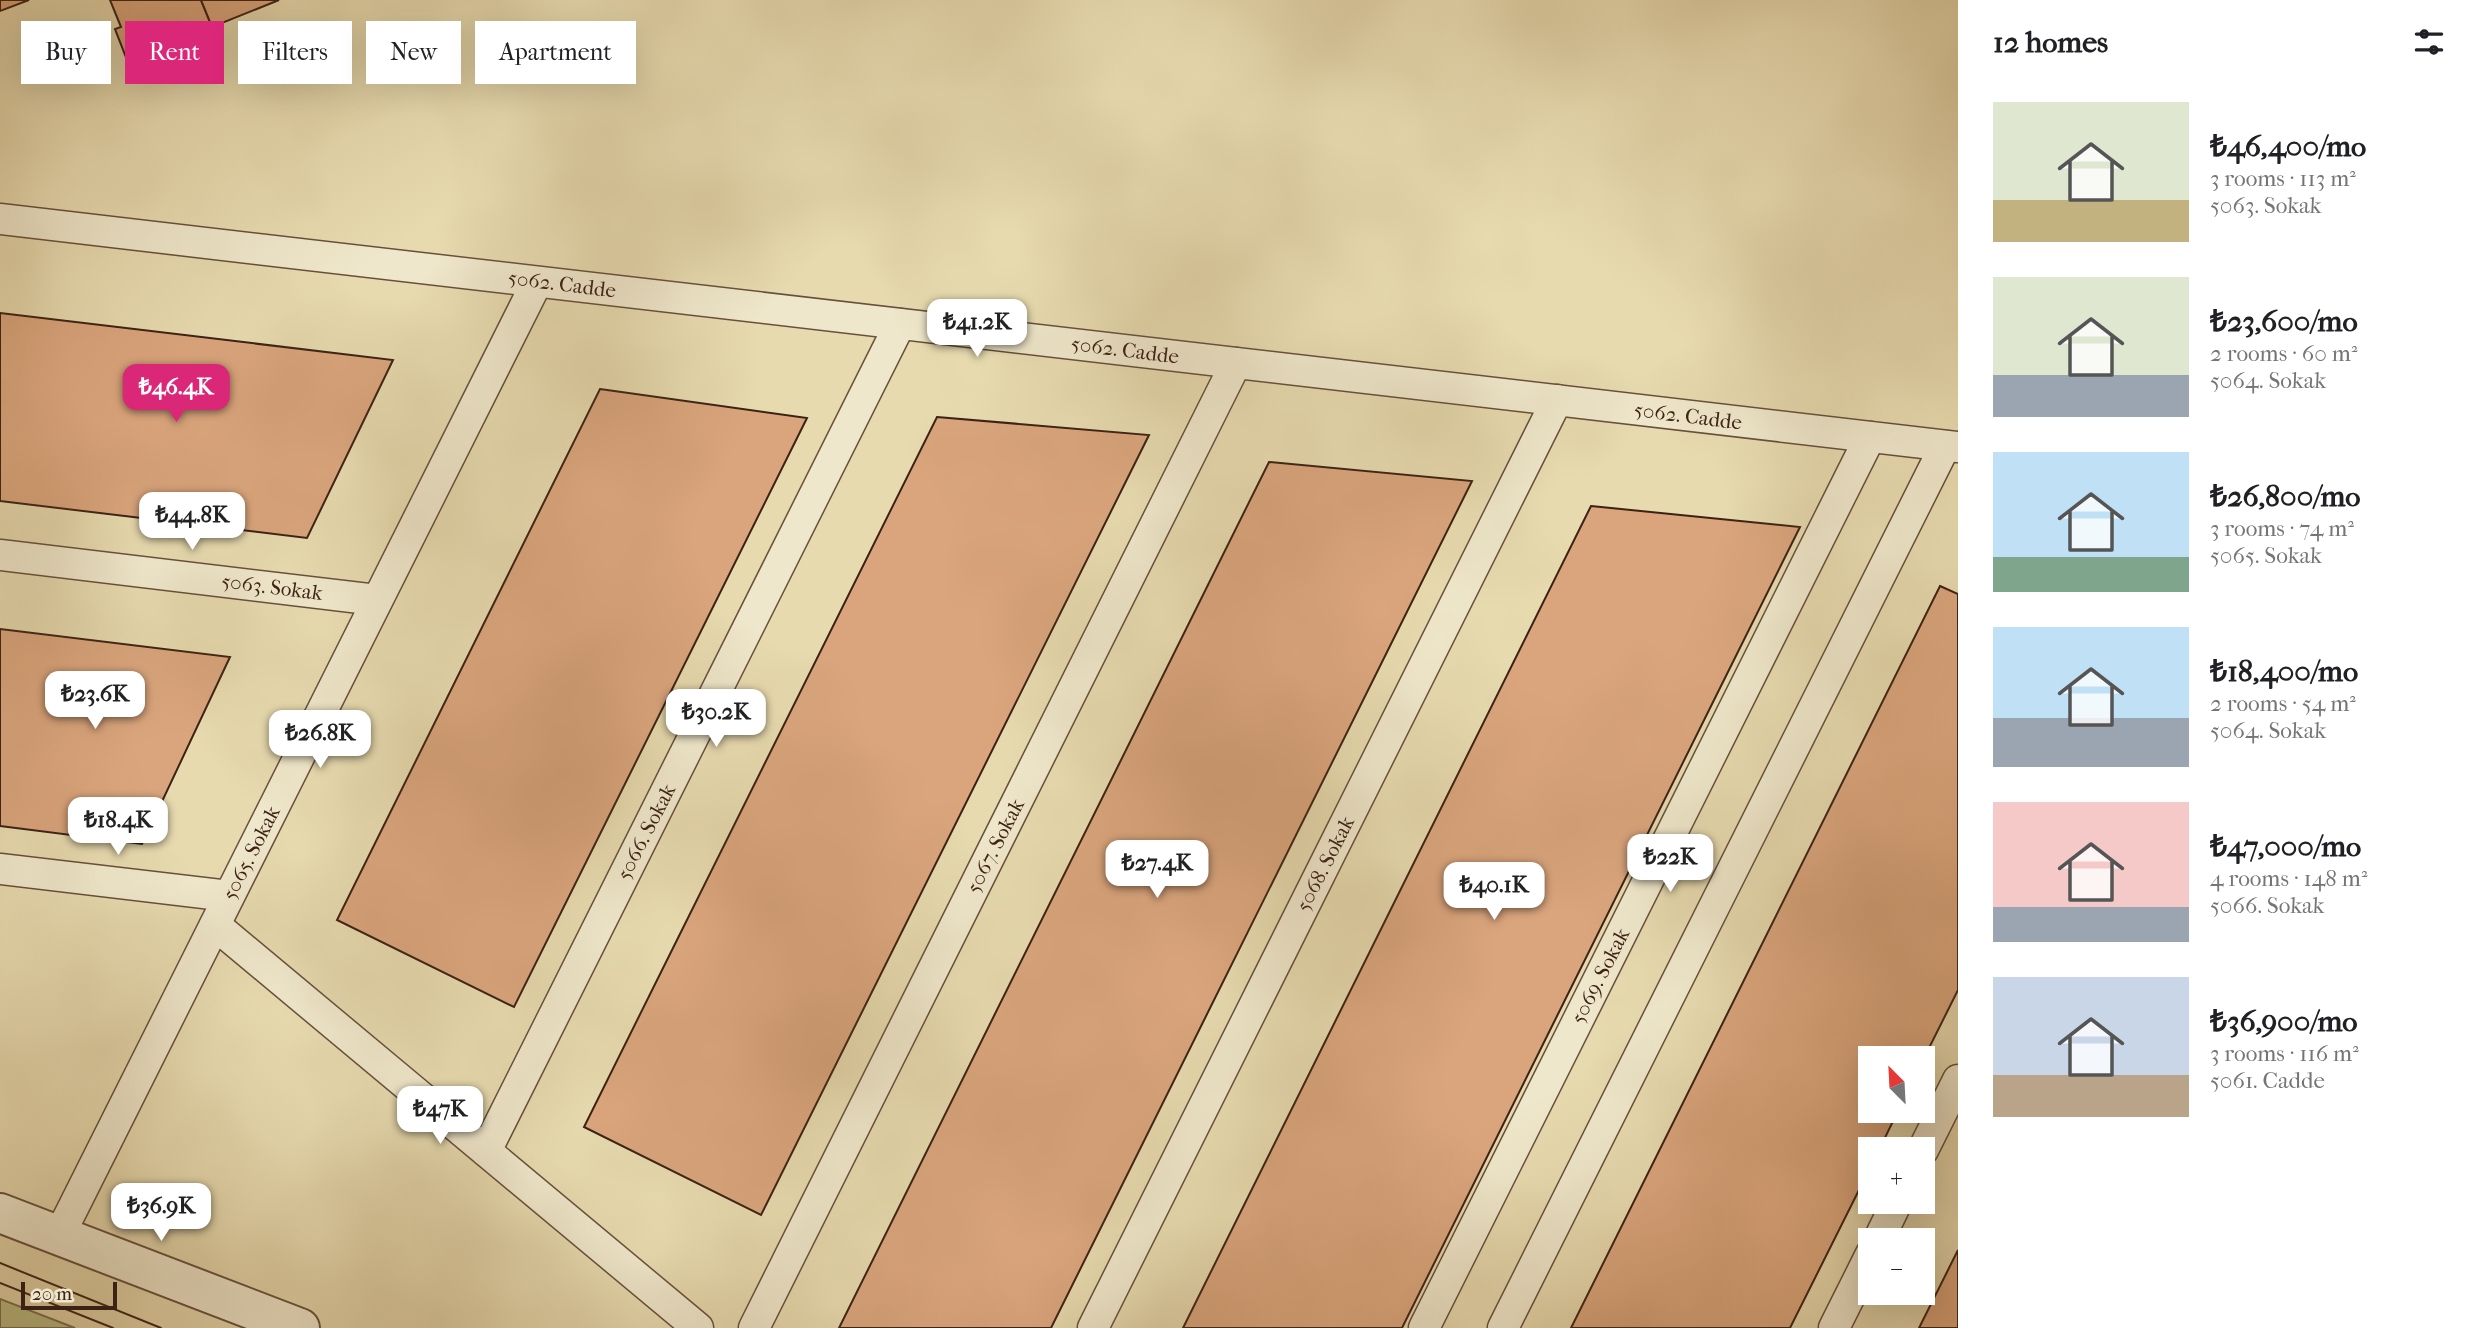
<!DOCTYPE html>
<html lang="en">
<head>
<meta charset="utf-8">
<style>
	:root { --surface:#fff; --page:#f2f2f2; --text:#202124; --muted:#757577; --accent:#db2777 }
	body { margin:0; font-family:"IM FELL French Canon",serif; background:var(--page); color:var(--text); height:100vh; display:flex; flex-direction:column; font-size:26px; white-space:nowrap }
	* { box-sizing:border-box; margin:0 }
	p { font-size:23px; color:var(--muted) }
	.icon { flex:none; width:38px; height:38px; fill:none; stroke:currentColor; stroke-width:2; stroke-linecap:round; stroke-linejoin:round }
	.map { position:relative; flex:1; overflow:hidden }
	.details { display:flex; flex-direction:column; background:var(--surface); width:525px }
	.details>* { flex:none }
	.hud { position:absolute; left:21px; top:21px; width:665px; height:63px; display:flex; gap:14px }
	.needle { width:46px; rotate:336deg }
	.fabs { position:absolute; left:1858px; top:1046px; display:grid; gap:14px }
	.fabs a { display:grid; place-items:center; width:77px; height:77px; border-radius:0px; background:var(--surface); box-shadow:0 7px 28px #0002; font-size:35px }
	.scale { position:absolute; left:21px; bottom:18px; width:96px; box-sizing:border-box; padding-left:7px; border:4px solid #3c2215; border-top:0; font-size:19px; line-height:24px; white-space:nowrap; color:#3c2215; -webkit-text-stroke:5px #efe7cb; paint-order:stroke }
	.price { position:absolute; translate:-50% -60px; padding:0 16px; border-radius:14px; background:#fff; color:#222; font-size:23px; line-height:46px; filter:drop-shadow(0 2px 4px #0008) }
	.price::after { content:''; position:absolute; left:50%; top:42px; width:21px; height:16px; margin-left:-10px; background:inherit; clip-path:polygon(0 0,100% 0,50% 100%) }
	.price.current { background:var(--accent); color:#fff }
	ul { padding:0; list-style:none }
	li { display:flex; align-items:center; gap:21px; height:175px; padding:0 35px }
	li span { display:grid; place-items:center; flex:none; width:196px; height:140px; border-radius:0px; color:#555 }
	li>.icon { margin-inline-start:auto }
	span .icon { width:84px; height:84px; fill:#fffc; stroke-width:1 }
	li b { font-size:30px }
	h2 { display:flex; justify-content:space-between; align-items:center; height:84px; padding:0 35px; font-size:30px }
	.chip { padding:0 24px; border-radius:0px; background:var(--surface); box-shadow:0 7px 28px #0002; font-size:24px; line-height:63px }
	.chip.current { background:var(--accent); color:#fff }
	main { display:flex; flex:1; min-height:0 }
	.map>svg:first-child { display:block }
</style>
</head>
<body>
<main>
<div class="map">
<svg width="1958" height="1328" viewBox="0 0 1958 1328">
	<rect width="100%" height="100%" fill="#e7daaf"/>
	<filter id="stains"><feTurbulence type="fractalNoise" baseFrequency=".00286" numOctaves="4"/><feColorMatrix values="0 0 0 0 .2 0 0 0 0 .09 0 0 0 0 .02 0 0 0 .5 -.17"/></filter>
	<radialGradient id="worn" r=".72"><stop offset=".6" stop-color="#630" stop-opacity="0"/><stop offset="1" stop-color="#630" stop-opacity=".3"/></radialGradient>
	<path fill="#bcbe86" stroke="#7c704e" stroke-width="2" d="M0,1299L75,1328H0Z"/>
	<g fill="#daa57d" stroke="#3c2215" stroke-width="2">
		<path d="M0,0H29L0,11Z"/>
		<path d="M110,0H201L212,27L127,60L115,29L121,27Z"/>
		<path d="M201,0H279L212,27Z"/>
		<path d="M0,313L393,360L307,538L0,501Z"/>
		<path d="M600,389L807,418L514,1007L337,920Z"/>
		<path d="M937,417L1149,435L761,1215L584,1127Z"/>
		<path d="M1269,462L1472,481L1051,1328H839Z"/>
		<path d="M1591,506L1800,527L1402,1328H1183Z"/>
		<path d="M1940,586L1958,594V990L1923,1060L1871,1059V1111H1898L1879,1150H1871V1166L1790,1328H1571Z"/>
		<path d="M0,629L230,657L142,844L0,826Z"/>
		<path d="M1958,1250V1328H1919Z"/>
	</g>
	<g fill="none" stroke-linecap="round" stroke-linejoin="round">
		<g stroke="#67503c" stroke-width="33">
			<g id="minor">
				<path d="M0,219L1958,447"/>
				<path d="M0,555L377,600"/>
				<path d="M0,869L229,896"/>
				<path d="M215,925L698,1328"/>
				<path d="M1923,1150L1958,1080"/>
				<path d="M486,1151L900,324"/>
				<path d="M59,1236L537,282"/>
				<path d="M1878,1241L1897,1202"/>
				<path d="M754,1328L1236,363"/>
				<path d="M1093,1328L1557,400"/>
				<path d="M1424,1328L1870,437"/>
				<path d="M1503,1328L1945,446"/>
				<path d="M1834,1328L1871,1254"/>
			</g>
		</g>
		<g stroke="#67503c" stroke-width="42">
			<path id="tertiary" d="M0,1213L300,1328"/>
		</g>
		<use href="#minor" stroke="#efe7cb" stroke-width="30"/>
		<use href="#tertiary" stroke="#efe7cb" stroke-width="38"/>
		<g stroke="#3c2215" stroke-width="2">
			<path d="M0,1263L161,1328"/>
			<path d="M0,1283L113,1328"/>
		</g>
	</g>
	<g text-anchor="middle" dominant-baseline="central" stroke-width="5" stroke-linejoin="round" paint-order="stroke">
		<g font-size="21" fill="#3c2215" stroke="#efe7cb">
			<text transform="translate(562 284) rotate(7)">5062. Cadde</text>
			<text transform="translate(1125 350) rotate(7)">5062. Cadde</text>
			<text transform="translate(1688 416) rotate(7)">5062. Cadde</text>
			<text transform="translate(272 587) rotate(7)">5063. Sokak</text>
			<text transform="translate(646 832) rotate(-63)">5066. Sokak</text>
			<text transform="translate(995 846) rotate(-63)">5067. Sokak</text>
			<text transform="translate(251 853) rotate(-63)">5065. Sokak</text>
			<text transform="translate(1325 864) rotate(-63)">5068. Sokak</text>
			<text transform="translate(1600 976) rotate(-63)">5069. Sokak</text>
		</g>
	</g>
	<rect width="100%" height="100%" filter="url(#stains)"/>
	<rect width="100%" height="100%" fill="url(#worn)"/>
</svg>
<div class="fabs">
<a><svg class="needle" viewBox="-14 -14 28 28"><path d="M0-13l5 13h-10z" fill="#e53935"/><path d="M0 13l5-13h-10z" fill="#757577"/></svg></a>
<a>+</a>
<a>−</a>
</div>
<div class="scale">20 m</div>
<b class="price" style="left:977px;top:359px">₺41.2K</b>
<b class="price current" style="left:176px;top:424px">₺46.4K</b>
<b class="price" style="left:192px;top:552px">₺44.8K</b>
<b class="price" style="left:95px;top:731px">₺23.6K</b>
<b class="price" style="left:716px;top:749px">₺30.2K</b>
<b class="price" style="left:320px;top:770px">₺26.8K</b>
<b class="price" style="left:118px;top:857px">₺18.4K</b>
<b class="price" style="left:1670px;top:894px">₺22K</b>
<b class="price" style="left:1157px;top:900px">₺27.4K</b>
<b class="price" style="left:1494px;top:922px">₺40.1K</b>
<b class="price" style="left:440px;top:1146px">₺47K</b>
<b class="price" style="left:161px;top:1243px">₺36.9K</b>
<div class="hud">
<a class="chip">Buy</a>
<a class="chip current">Rent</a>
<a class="chip">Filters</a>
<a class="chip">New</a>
<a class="chip">Apartment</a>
</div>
</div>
<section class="details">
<h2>12 homes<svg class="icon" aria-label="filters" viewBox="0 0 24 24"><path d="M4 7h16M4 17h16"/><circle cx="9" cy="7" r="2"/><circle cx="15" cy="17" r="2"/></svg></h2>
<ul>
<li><span style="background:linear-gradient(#dfe7d0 70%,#c2b280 0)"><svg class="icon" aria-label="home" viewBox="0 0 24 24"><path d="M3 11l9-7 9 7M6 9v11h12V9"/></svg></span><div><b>₺46,400/mo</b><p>3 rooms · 113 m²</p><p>5063. Sokak</p></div></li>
<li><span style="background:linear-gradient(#dfe7d0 70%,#9aa5b1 0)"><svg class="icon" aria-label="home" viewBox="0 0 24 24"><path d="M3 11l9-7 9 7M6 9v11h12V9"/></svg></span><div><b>₺23,600/mo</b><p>2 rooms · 60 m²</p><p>5064. Sokak</p></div></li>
<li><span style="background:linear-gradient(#bfe0f5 75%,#7fa58c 0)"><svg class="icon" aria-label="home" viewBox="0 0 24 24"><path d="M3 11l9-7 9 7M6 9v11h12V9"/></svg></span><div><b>₺26,800/mo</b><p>3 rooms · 74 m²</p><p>5065. Sokak</p></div></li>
<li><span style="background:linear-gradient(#bfe0f5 65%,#9aa5b1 0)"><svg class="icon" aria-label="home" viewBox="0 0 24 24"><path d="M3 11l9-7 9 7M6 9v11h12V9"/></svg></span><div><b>₺18,400/mo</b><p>2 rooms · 54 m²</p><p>5064. Sokak</p></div></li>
<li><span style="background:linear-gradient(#f6c9c9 75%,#9aa5b1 0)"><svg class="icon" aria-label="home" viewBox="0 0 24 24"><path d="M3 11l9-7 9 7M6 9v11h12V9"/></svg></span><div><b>₺47,000/mo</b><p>4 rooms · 148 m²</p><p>5066. Sokak</p></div></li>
<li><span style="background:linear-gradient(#c9d6e8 70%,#b9a48a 0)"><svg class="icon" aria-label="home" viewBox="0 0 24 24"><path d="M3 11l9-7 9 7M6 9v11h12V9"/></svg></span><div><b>₺36,900/mo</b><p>3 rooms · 116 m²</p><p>5061. Cadde</p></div></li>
</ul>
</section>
</main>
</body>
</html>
